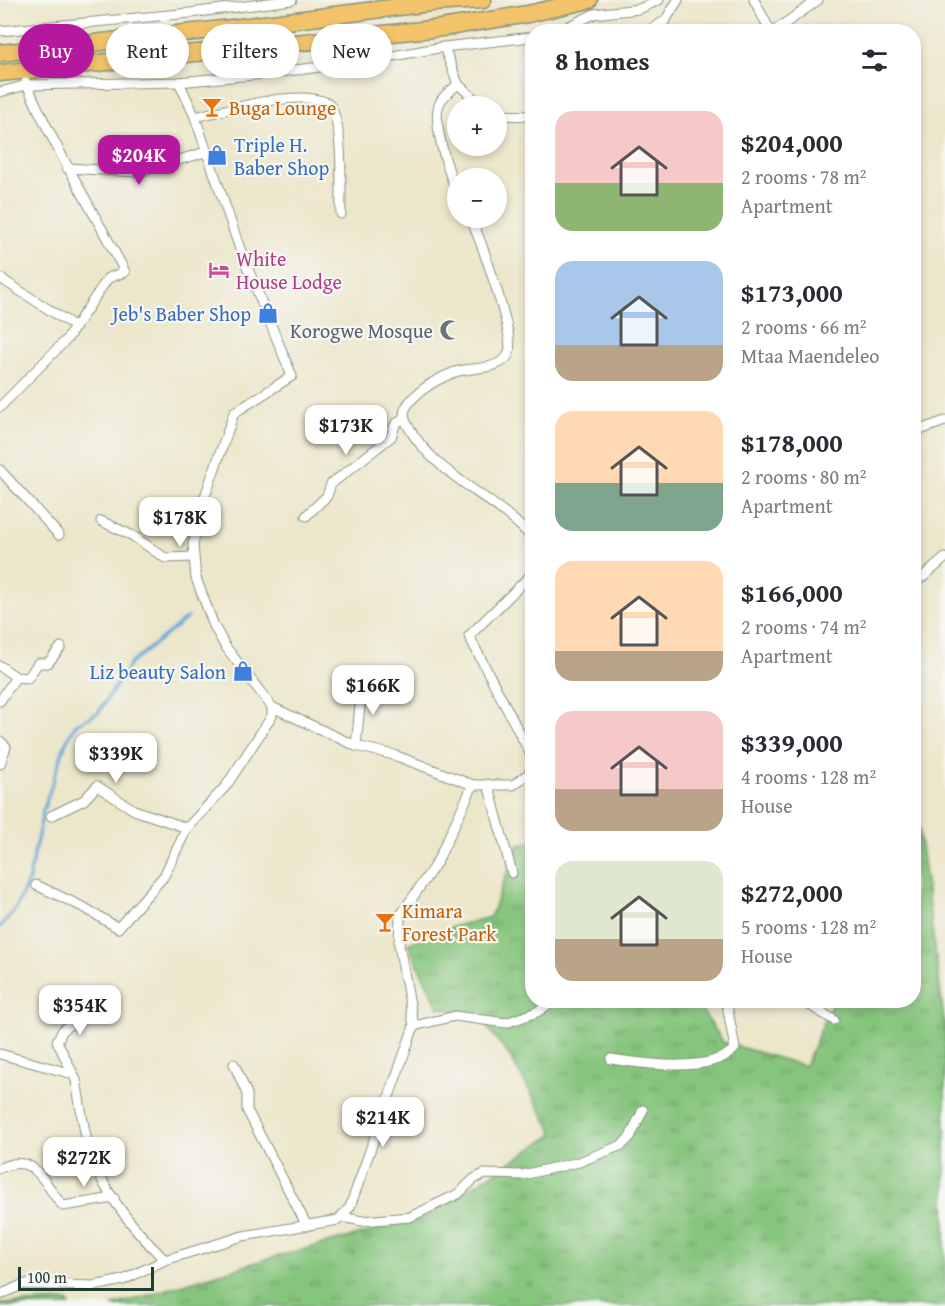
<!DOCTYPE html>
<html lang="en">
<head>
<meta charset="utf-8">
<style>
	:root { --surface:#fff; --page:#f2f2f3; --text:#2b2b33; --muted:#7c7c81; --accent:#b5179e }
	body { margin:0; font-family:"Gentium Book Plus",serif; background:var(--page); color:var(--text); height:100vh; display:flex; flex-direction:column; font-size:22px; white-space:nowrap }
	* { box-sizing:border-box; margin:0 }
	p { font-size:20px; color:var(--muted) }
	.icon { flex:none; width:33px; height:33px; fill:none; stroke:currentColor; stroke-width:2; stroke-linecap:round; stroke-linejoin:round }
	.map { position:relative; flex:1; overflow:hidden }
	.drawer { position:absolute; left:525px; top:24px; width:396px; height:984px; display:flex; flex-direction:column; background:var(--surface); border-radius:24px; box-shadow:0 3px 9px #0003 }
	.drawer>* { flex:none }
	.hud { position:absolute; left:18px; top:24px; width:417px; height:54px; display:flex; gap:12px }
	.buttons { position:absolute; left:447px; top:96px; display:grid; gap:12px }
	.buttons a { display:grid; place-items:center; width:60px; height:60px; border-radius:50%; background:var(--surface); box-shadow:0 3px 9px #0003; font-size:30px }
	.scale { position:absolute; left:18px; bottom:15px; width:136px; box-sizing:border-box; padding-left:6px; border:3px solid #1f3d34; border-top:0; font-size:16px; line-height:21px; white-space:nowrap; color:#1f3d34; -webkit-text-stroke:4px #f6f6f2; paint-order:stroke }
	.price { position:absolute; translate:-50% -51px; padding:0 14px; border-radius:12px; background:#fff; color:#222; font-size:20px; line-height:39px; filter:drop-shadow(0 2px 3px #0008) }
	.price::after { content:''; position:absolute; left:50%; top:36px; width:18px; height:14px; margin-left:-9px; background:inherit; clip-path:polygon(0 0,100% 0,50% 100%) }
	.price.selected { background:var(--accent); color:#fff }
	ul { padding:0; list-style:none }
	li { display:flex; align-items:center; gap:18px; height:150px; padding:0 30px }
	li span { display:grid; place-items:center; flex:none; width:168px; height:120px; border-radius:18px; color:#555 }
	li>.icon { margin-inline-start:auto }
	span .icon { width:72px; height:72px; fill:#fffc; stroke-width:1 }
	li b { font-size:26px }
	h2 { display:flex; justify-content:space-between; align-items:center; height:72px; padding:0 30px; font-size:26px }
	.pill { padding:0 21px; border-radius:27px; background:var(--surface); box-shadow:0 3px 9px #0003; font-size:21px; line-height:54px }
	.pill.selected { background:var(--accent); color:#fff }
	.map>svg:first-child { display:block }
</style>
</head>
<body>
<div class="map">
<svg width="945" height="1306" viewBox="0 0 945 1306">
	<defs>
		<pattern id="grass-tufts" width="24" height="20" patternUnits="userSpaceOnUse" patternTransform="scale(1.5)"><rect width="24" height="20" fill="#86c57d"/><path d="M3 7l-1-3M5 7V3M7 7l1-3M15 17l-1-3M17 17v-4M19 17l1-3" fill="none" stroke="#6da167"/></pattern>
	</defs>
	<rect width="100%" height="100%" fill="#f6f6f2"/>
	<filter id="ink" filterUnits="userSpaceOnUse"><feTurbulence type="fractalNoise" baseFrequency=".0167" numOctaves="2"/><feDisplacementMap in="SourceGraphic" scale="12" xChannelSelector="R" yChannelSelector="G"/><feConvolveMatrix kernelMatrix="1 2 1 2 8 2 1 2 1" color-interpolation-filters="sRGB"/></filter>
	<filter id="wash" filterUnits="userSpaceOnUse"><feTurbulence type="fractalNoise" baseFrequency=".008" numOctaves="4" result="noise"/><feDisplacementMap in="SourceGraphic" scale="24" xChannelSelector="R" yChannelSelector="G"/><feGaussianBlur stdDeviation="1.35" result="paint"/><feColorMatrix in="noise" values="0 0 0 0 0 0 0 0 0 0 0 0 0 0 0 0 0 1.4 0 .05"/><feComposite in="paint" operator="in"/></filter>
	<g filter="url(#wash)">
		<rect width="100%" height="100%" fill="#ece6ca"/>
		<g fill="url(#grass-tufts)" stroke="#528158" stroke-width="1.5">
			<path d="M916,807L945,1027V1306H112L267,1259L426,1217L554,1134L509,1055L479,1017L438,1007L408,944L456,926L490,917L518,845L532,842V1000L696,1001L723,1042L805,1066L833,1001L914,1000Z"/>
			<path d="M68,1301L70,1306H0V1304Z"/>
		</g>
		<g fill="none" stroke-linecap="round" stroke-linejoin="round">
			<path stroke="#63a5d7" stroke-width="3" d="M0,927L15,910L29,879L43,811L66,742L76,724L98,713L130,664L188,617"/>
		</g>
	</g>
	<g filter="url(#ink)">
		<g fill="none" stroke-linecap="round" stroke-linejoin="round">
			<g stroke="#86927f" stroke-width="11">
				<g id="street">
					<path d="M754,0L771,32"/>
					<path d="M0,31L190,13L292,0"/>
					<path d="M557,32L594,14L639,9L659,0"/>
					<path d="M646,32L665,21L678,0"/>
					<path d="M773,32L818,0"/>
					<path d="M444,47L458,84C452,90 441,97 439,105C432,122 449,176 458,193"/>
					<path d="M458,84L482,106"/>
					<path d="M0,92L27,85L179,82L264,74L352,63L444,47L532,37"/>
					<path d="M496,115L532,116"/>
					<path d="M195,117C229,110 297,88 328,103C345,123 340,187 341,214"/>
					<path d="M67,168L138,172L206,152"/>
					<path d="M470,218C480,236 515,336 509,353C502,371 470,367 455,372C439,378 425,386 413,398C404,408 401,414 408,426C436,477 496,496 532,538"/>
					<path d="M0,278L76,327"/>
					<path d="M0,407L67,339L108,278L125,272C92,208 54,148 26,82"/>
					<path d="M914,432L945,421"/>
					<path d="M0,470L59,535"/>
					<path d="M306,516L327,496L331,484L391,437L395,425L404,417"/>
					<path d="M101,521L133,536L165,558L193,557"/>
					<path d="M532,574L469,636L532,757"/>
					<path d="M923,577L945,558"/>
					<path d="M0,666L16,677L28,678L38,663H48L61,647"/>
					<path d="M0,701L16,677"/>
					<path d="M272,707L356,746L394,755L473,785"/>
					<path d="M0,741L6,747L0,764"/>
					<path d="M356,746L360,705L370,681"/>
					<path d="M488,784L512,873"/>
					<path d="M51,816L84,800L97,786L134,810L187,828"/>
					<path d="M36,885L85,908L118,928L164,876L187,828L226,786L272,716V707L225,646L214,626L196,578L193,545L201,508L234,413L292,376L241,252L195,117L179,82"/>
					<path d="M801,1000L834,1020"/>
					<path d="M414,1026L455,1016L506,1023L537,1012L555,1000"/>
					<path d="M0,1054L73,1074L76,1080C80,1103 83,1127 89,1149C102,1191 134,1230 165,1260"/>
					<path d="M611,1059C642,1064 713,1074 735,1048L726,1000"/>
					<path d="M234,1064L247,1094V1110L307,1226"/>
					<path d="M73,1074L57,1041L63,1030L78,1018L91,998"/>
					<path d="M0,1168C38,1151 43,1185 63,1206L114,1198"/>
					<path d="M342,1217L362,1221L410,1217L458,1194L474,1179L484,1174L523,1175L579,1162L622,1145L630,1137L643,1110"/>
					<path d="M0,1295L24,1284L94,1286L123,1280L165,1260L243,1236L338,1220L350,1207L414,1026L399,945L400,916L437,862L473,785H513L532,771"/>
				</g>
			</g>
			<g stroke="#86927f" stroke-width="19">
				<g id="highway">
					<path d="M0,53L232,28L430,3L483,0"/>
					<path d="M0,73L441,28L528,14L589,0"/>
				</g>
			</g>
			<use href="#street" stroke="#fff" stroke-width="9"/>
			<use href="#highway" stroke="#f2c36a" stroke-width="16"/>
		</g>
	</g>
	<defs>
		<g id="bar-bare" transform="scale(1.62)"><path d="M-6-5H6L.8 .8V4.5H3.5V6h-7V4.5H-.8V.8Z" fill="#e8710a" stroke="#f6f6f2" stroke-width="2.5" paint-order="stroke"/></g>
		<g id="shop-bare" transform="scale(1.62)"><path d="M-5-2.5h2.3a2.7 3.5 0 0 1 5.4 0H5L5.5 6h-11ZM-1.5-2.5h3a1.5 2.3 0 0 0-3 0Z" fill="#3f7fe0" stroke="#f6f6f2" stroke-width="2.5" paint-order="stroke"/></g>
		<g id="hotel-bare" transform="scale(1.62)"><path d="M-6-4.5h1.5V1H6V5H4.5V3h-9V5H-6ZM-4 0a1.8 1.8 0 1 1 3.6 0ZM.5 0V-2.5h3Q6-2.5 6 0Z" fill="#d1479c" stroke="#f6f6f2" stroke-width="2.5" paint-order="stroke"/></g>
		<g id="mosque-bare" transform="scale(1.62)"><path d="M3.5-4.9A6 6 0 1 0 3.5 4.9A5 5 0 1 1 3.5-4.9Z" fill="#6b7280" stroke="#f6f6f2" stroke-width="2.5" paint-order="stroke"/></g>
	</defs>
	<g fill-rule="evenodd">
		<use href="#bar-bare" x="212" y="107"/>
		<use href="#shop-bare" x="217" y="155"/>
		<use href="#hotel-bare" x="219" y="270"/>
		<use href="#shop-bare" x="268" y="313"/>
		<use href="#mosque-bare" x="450" y="330"/>
		<use href="#shop-bare" x="243" y="671"/>
		<use href="#bar-bare" x="385" y="922"/>
	</g>
	<g text-anchor="middle" dominant-baseline="central" stroke-width="4.5" stroke-linejoin="round" paint-order="stroke">
		<g font-size="20" fill="#c56008" stroke="#f6f6f2" text-anchor="start">
			<text x="229" y="107">Buga Lounge</text>
			<text x="402" y="910">Kimara<tspan x="402" dy="23">Forest Park</tspan></text>
		</g>
		<g font-size="20" fill="#366cbe" stroke="#f6f6f2" text-anchor="end">
			<text x="234" y="144" text-anchor="start">Triple H.<tspan x="234" dy="23">Baber Shop</tspan></text>
			<text x="251" y="313">Jeb's Baber Shop</text>
			<text x="226" y="671">Liz beauty Salon</text>
		</g>
		<g font-size="20" fill="#b23c85" stroke="#f6f6f2" text-anchor="start">
			<text x="236" y="258">White<tspan x="236" dy="23">House Lodge</tspan></text>
		</g>
		<g font-size="20" fill="#5b616d" stroke="#f6f6f2" text-anchor="end">
			<text x="433" y="330">Korogwe Mosque</text>
		</g>
	</g>
</svg>
<div class="buttons">
<a>+</a>
<a>−</a>
</div>
<div class="scale">100 m</div>
<b class="price selected" style="left:139px;top:186px">$204K</b>
<b class="price" style="left:346px;top:456px">$173K</b>
<b class="price" style="left:180px;top:548px">$178K</b>
<b class="price" style="left:373px;top:716px">$166K</b>
<b class="price" style="left:116px;top:784px">$339K</b>
<b class="price" style="left:80px;top:1036px">$354K</b>
<b class="price" style="left:383px;top:1148px">$214K</b>
<b class="price" style="left:84px;top:1188px">$272K</b>
<div class="hud">
<a class="pill selected">Buy</a>
<a class="pill">Rent</a>
<a class="pill">Filters</a>
<a class="pill">New</a>
</div>
<section class="drawer">
<h2>8 homes<svg class="icon" aria-label="filters" viewBox="0 0 24 24"><path d="M4 7h16M4 17h16"/><circle cx="9" cy="7" r="2"/><circle cx="15" cy="17" r="2"/></svg></h2>
<ul>
<li><span style="background:linear-gradient(#f6c9c9 60%,#8fb573 0)"><svg class="icon" aria-label="home" viewBox="0 0 24 24"><path d="M3 11l9-7 9 7M6 9v11h12V9"/></svg></span><div><b>$204,000</b><p>2 rooms · 78 m²</p><p>Apartment</p></div></li>
<li><span style="background:linear-gradient(#a9c7e8 70%,#b9a48a 0)"><svg class="icon" aria-label="home" viewBox="0 0 24 24"><path d="M3 11l9-7 9 7M6 9v11h12V9"/></svg></span><div><b>$173,000</b><p>2 rooms · 66 m²</p><p>Mtaa Maendeleo</p></div></li>
<li><span style="background:linear-gradient(#ffd9b3 60%,#7fa58c 0)"><svg class="icon" aria-label="home" viewBox="0 0 24 24"><path d="M3 11l9-7 9 7M6 9v11h12V9"/></svg></span><div><b>$178,000</b><p>2 rooms · 80 m²</p><p>Apartment</p></div></li>
<li><span style="background:linear-gradient(#ffd9b3 75%,#b9a48a 0)"><svg class="icon" aria-label="home" viewBox="0 0 24 24"><path d="M3 11l9-7 9 7M6 9v11h12V9"/></svg></span><div><b>$166,000</b><p>2 rooms · 74 m²</p><p>Apartment</p></div></li>
<li><span style="background:linear-gradient(#f6c9c9 65%,#b9a48a 0)"><svg class="icon" aria-label="home" viewBox="0 0 24 24"><path d="M3 11l9-7 9 7M6 9v11h12V9"/></svg></span><div><b>$339,000</b><p>4 rooms · 128 m²</p><p>House</p></div></li>
<li><span style="background:linear-gradient(#dfe7d0 65%,#b9a48a 0)"><svg class="icon" aria-label="home" viewBox="0 0 24 24"><path d="M3 11l9-7 9 7M6 9v11h12V9"/></svg></span><div><b>$272,000</b><p>5 rooms · 128 m²</p><p>House</p></div></li>
</ul>
</section>
</div>
</body>
</html>
